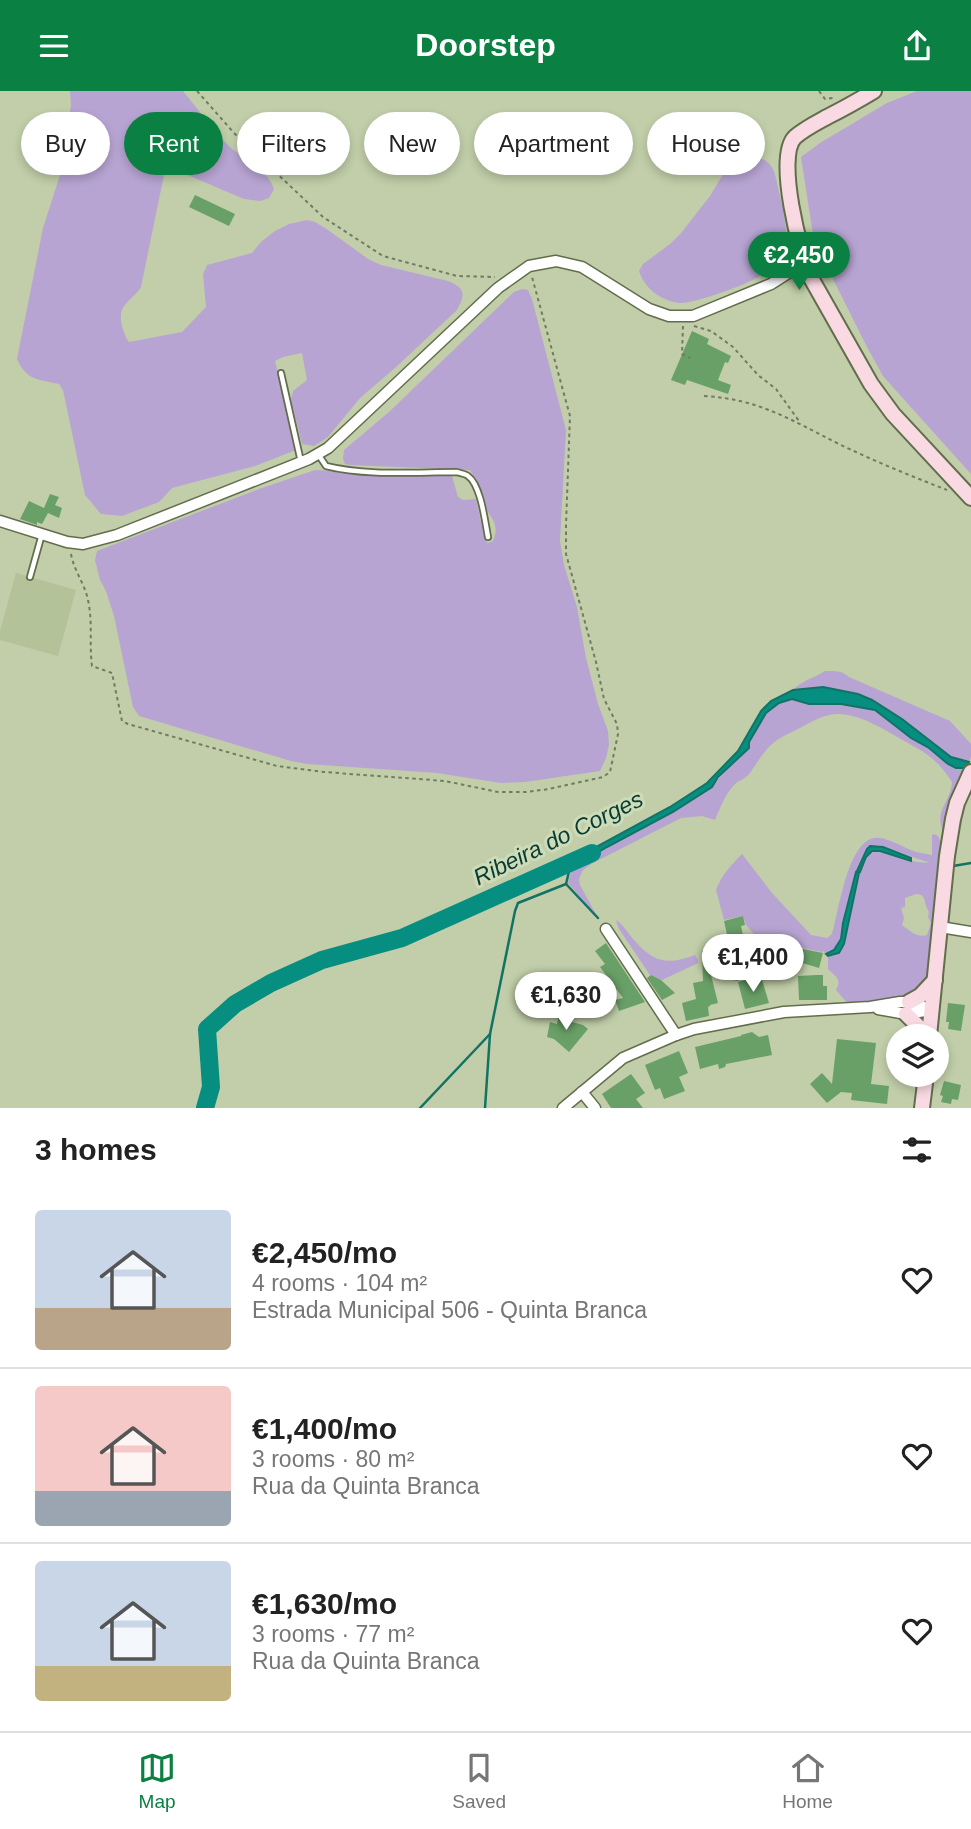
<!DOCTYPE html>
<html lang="en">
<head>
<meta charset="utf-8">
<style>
	:root { --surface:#fff; --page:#f6f6f6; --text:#222; --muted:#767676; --line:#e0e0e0; --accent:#0b8043 }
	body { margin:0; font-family:Arial,sans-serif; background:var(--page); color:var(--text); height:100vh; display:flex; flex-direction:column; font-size:26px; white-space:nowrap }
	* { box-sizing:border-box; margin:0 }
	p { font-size:23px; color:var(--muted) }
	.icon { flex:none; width:38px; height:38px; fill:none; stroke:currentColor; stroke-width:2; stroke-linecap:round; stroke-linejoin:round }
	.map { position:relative; height:1017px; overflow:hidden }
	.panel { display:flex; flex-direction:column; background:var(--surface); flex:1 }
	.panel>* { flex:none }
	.banner { position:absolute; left:21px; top:21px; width:929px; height:63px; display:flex; gap:14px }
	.fabs { position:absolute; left:886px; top:933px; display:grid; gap:14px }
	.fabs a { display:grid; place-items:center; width:63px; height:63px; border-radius:50%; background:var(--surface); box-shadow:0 4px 10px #0003; font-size:35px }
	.price { position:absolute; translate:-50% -60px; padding:0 16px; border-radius:24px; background:#fff; color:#222; font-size:23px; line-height:46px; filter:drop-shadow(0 2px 4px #0008) }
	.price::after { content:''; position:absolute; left:50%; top:42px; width:21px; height:16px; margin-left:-10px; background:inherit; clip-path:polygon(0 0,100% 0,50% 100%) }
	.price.on { background:var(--accent); color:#fff }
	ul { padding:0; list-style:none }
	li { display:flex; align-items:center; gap:21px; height:175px; padding:0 35px }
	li+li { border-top:2px solid var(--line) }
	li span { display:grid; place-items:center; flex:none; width:196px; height:140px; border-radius:7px; color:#555 }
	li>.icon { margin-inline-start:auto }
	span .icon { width:84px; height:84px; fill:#fffc; stroke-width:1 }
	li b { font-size:30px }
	h2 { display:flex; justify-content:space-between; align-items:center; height:84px; padding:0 35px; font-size:30px }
	.pill { padding:0 24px; border-radius:32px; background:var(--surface); box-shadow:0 4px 10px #0003; font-size:24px; line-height:63px }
	.pill.on { background:var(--accent); color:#fff }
	header { display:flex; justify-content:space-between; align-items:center; height:91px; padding:0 35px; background:var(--accent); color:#fff; font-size:32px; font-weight:700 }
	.menu { display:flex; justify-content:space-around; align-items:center; height:98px; border-top:2px solid var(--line); background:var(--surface); font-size:19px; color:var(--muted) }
	.menu a { display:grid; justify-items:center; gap:4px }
	.menu .on { color:var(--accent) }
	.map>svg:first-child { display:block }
</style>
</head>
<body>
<header><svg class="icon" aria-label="menu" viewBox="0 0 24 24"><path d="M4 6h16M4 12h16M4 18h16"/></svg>Doorstep<svg class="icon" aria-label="share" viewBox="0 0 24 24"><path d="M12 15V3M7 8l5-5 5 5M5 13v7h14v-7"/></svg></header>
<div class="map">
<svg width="971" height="1017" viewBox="0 0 971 1017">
	<rect width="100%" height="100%" fill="#c1cea9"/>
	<path fill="#b3c298" d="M16,482L76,499L58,565L0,549V540Z"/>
	<g fill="#b7a4d2" fill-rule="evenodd">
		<path d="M70,0H183C198,18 213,39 230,56C244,69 268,79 274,98L269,107L260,110L244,108L171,77L165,79L141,196C130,212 117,213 122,235C124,242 125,245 129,251L182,241L206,216L203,183L207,174L252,162L261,151L275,140L289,133L307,129L315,131L328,139L368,168L381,174L448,190C465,197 466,203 457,219L395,277L360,307L328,346L314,355L302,353L291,309L293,300L307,289L302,262L283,266L275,270L296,359L255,375L172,397L159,411L122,425L101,423L85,404L63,299L59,293C38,288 27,290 17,268L43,137L61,81L71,14Z"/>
		<path d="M917,0H971V383L883,285L867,256L814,150L801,66L820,52L887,12Z"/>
		<path d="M748,64C774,69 774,77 779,101C782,113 789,143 785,154C782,161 767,179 761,184C750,193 693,213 679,212C660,209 645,198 639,180L643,173L670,153L682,141L710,105L725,80L738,67Z"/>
		<path d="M522,198L528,199L532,208L566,339L560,450L564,474L577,516L586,567L598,613L608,640L609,654L606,667L600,680L525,691L501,692L437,682L308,673L291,670L139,625L133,616L114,525L106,500L100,489L95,469L97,460L259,398L315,379L452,385L458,406L463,409L476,408L485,449L488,452L493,450C501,431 489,428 484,412C479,397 479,393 470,379L350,374L345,373L343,368L344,359L389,321L514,201Z"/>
		<path d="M825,580C835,580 841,579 849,586L950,630L971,653V666L969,671L951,666L902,628L872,609L858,603L823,596L793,599C801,590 814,587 825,580Z"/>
		<path d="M792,608L809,612L841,613L875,619L911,647L929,657L938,666L966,677L945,744C932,720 950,714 952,691C936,666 924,661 899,647C879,636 853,619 829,624C819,626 809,632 800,637C790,642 780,646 772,653C762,662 757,673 749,683C746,687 740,689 736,692C726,701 720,717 715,729L702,725L681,727L593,772L583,779L579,788L580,794L598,827L568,792L572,777L607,756L673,721L712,696L749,651L766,622L779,612Z"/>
		<path d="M934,743L938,745L944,757L931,886L913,905L873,911L848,913L836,899C842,888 836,886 828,878V865L836,864C857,836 849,792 869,762C890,757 908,775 930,771C911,768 883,750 867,758L855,784L843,832L841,848L834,859L826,863L823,860L822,861L758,848L746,834L743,825L724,829L716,799C721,785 732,773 742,763L772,802L811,844L827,847L832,843C839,821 848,742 880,747C893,749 904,757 916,761C921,762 927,763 932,764V744ZM916,803C925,803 924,808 926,815C927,817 928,819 929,821L928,826L931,832L927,844C917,847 910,840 902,834L904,827L901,817L905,816V807Z"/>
		<path d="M616,829C624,834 628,843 635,850C654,872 668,874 695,864L698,869V872L662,889L650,884L619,838Z"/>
	</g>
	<g fill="#068e81" stroke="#127365" stroke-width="2">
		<path d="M823,596L858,603L872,609L902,628L951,666L969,671L966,677H956L948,673L929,657L911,647L875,619L841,613H809L792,608L779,612L766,622L749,651V657L718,686L712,696L673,721L607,756L572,777V769L670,716L707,692L738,660L761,620L771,610L793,599Z"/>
		<path d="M870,755L883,756L911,767V770L880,760H872L866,766L860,781L857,780L867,758Z"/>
		<path d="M856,781L859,782L844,853L839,862L828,865L826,863L834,859L841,848L843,832Z"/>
	</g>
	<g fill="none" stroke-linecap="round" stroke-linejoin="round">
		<g stroke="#127365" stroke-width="2.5">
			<path d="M953,775L971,772"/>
			<path d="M566,793L598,827"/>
			<path d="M566,793L571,772"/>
			<path d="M420,1017L490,943"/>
			<path d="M485,1017L490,943L515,820L518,812L566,793"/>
		</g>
		<path stroke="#068e81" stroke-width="18" d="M205,1017L211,996L207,938L235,913L271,892L322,869L402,847L592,762"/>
	</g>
	<g fill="#69a067">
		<path d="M195,104L235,123L229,135L189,116Z"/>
		<path d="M692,240L709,248L707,253L731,265L728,272L725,271L718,289L731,294L728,303L687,289L685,294L671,289Z"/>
		<path d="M50,403L59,406L55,414L62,417L59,427L48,422L42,433L37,431V434L20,428L29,410L44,417Z"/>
		<path d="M743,825L745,834L741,835L744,849L729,852L724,830Z"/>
		<path d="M606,852L645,911L619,920L615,909L623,907L600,876L605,873L595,860Z"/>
		<path d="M803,858L823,862L819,877L799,871Z"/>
		<path d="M705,859L708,870H725V872L745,876V879L740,880L738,890L727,888L728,880H710L718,912L710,914V915L708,916L709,925L686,930L682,912L696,908L693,892L703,890L702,860Z"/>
		<path d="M651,884L661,889L675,902L662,909L647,887Z"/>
		<path d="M817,884H823V895H827V909H799L798,885Z"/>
		<path d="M749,888L750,892L762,889L769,912L745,918L738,891Z"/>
		<path d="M948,912L965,914L961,940L948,938L949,931H946Z"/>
		<path d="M559,923L574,927L572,931L583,934L588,938L569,961L554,948L547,946L550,931L557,933Z"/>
		<path d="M752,941L759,946L768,944L772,964L726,973L725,976L719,978L718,973L700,978L695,956L741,945V944Z"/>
		<path d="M837,948L876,952L871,993L889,995L887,1013L851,1009L852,1002L841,1001L827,1012L810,993L822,982L832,993Z"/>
		<path d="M679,960L688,982L679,986L685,1000L664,1008L660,997L655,999L645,974Z"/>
		<path d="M631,983L645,1002L636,1008L643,1017H611L602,1003Z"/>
		<path d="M944,990L961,994L958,1009L952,1008L951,1013L941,1011L943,1005L940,1004Z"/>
	</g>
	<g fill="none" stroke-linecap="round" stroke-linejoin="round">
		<g stroke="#626d4c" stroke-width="8">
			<g id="lane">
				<path d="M281,282L301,371"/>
				<path d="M318,363L326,375C366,385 415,381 457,381C459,382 466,383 468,385C481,394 485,431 488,446"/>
				<path d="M30,486L42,443"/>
			</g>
		</g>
		<g stroke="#626d4c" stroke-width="13">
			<g id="street">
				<path d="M0,430L67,451L83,453L117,444L309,368L328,357L498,197L529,175L556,170L582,176L649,218L669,225H693L771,193L804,172"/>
				<path d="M940,836L971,841"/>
				<path d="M606,838L676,944"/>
				<path d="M878,918L906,923L932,919"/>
				<path d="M582,1001L595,1017"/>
				<path d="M563,1017L623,967L676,944L694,938L784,921L870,916L900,911H909L932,919"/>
			</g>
		</g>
		<g stroke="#626d4c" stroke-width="18">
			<g id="secondary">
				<path d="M874,0C859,9 843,18 827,26C816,32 804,38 795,46C775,65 800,163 811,187L871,293L893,323L971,407"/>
				<path d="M909,911L920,905L935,889"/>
				<path d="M906,923L922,939L925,945"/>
				<path d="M929,945L947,765L953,728L957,712L971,681"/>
				<path d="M922,1017L926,984"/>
			</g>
		</g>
		<g stroke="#727b62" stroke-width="2" stroke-dasharray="3.5 3.5" stroke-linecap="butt">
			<path d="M197,0L234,42L323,126L383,165L457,185L495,186"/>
			<path d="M819,0L825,8L833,7L834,9"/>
			<path d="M683,235L682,263L690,267"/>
			<path d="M694,235L711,240L733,256L758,284L776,298L799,330"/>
			<path d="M704,305C759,308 791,329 839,353C874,370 911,385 947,399"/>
			<path d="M71,463C74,480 85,493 88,509C93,532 89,553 92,575L112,582L122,630L128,633L277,675L324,681L445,690L498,701H526L549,698L603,686L610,681L618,643L617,633L604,608L596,571L566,463V434L570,325L532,186"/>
		</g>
		<use href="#lane" stroke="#fff" stroke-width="4.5"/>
		<use href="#street" stroke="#fff" stroke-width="10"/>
		<use href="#secondary" stroke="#f9dae2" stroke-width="14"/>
	</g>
	<g text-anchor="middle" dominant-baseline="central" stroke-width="6" stroke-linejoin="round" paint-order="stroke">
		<g font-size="23" font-style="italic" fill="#073b36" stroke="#cddbb6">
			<text transform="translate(558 747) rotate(-26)">Ribeira do Corges</text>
		</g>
	</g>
</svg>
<div class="fabs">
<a><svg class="icon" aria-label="layers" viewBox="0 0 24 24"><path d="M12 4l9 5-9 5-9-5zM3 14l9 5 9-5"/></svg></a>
</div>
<b class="price on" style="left:799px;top:201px">€2,450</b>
<b class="price" style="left:753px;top:903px">€1,400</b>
<b class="price" style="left:566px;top:941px">€1,630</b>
<div class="banner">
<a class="pill">Buy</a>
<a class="pill on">Rent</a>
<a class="pill">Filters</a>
<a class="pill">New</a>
<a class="pill">Apartment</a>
<a class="pill">House</a>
</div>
</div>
<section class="panel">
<h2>3 homes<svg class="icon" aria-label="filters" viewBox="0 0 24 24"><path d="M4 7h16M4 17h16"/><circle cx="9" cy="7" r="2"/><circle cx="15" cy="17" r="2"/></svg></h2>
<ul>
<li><span style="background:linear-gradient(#c9d6e8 70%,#b9a48a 0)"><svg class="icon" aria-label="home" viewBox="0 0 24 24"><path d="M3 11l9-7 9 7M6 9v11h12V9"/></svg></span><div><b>€2,450/mo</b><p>4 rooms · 104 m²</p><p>Estrada Municipal 506 - Quinta Branca</p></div><svg class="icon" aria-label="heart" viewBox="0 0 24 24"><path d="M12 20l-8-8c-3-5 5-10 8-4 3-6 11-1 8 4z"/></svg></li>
<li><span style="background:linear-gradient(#f6c9c9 75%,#9aa5b1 0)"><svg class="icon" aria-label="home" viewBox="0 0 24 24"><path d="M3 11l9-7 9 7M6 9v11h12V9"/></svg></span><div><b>€1,400/mo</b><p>3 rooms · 80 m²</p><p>Rua da Quinta Branca</p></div><svg class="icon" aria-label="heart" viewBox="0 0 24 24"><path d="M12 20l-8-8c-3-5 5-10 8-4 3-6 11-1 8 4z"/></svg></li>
<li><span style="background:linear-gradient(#c9d6e8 75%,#c2b280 0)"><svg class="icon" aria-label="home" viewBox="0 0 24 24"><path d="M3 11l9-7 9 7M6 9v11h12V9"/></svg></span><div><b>€1,630/mo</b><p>3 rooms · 77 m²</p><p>Rua da Quinta Branca</p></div><svg class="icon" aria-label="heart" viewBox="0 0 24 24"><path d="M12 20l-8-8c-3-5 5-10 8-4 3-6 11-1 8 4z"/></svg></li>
</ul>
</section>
<nav class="menu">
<a class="on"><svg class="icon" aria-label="map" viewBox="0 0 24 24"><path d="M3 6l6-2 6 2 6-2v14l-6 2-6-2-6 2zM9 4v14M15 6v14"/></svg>Map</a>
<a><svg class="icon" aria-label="saved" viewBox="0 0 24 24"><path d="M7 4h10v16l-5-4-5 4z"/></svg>Saved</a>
<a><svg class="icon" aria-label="home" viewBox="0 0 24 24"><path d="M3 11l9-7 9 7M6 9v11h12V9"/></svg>Home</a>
</nav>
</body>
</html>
